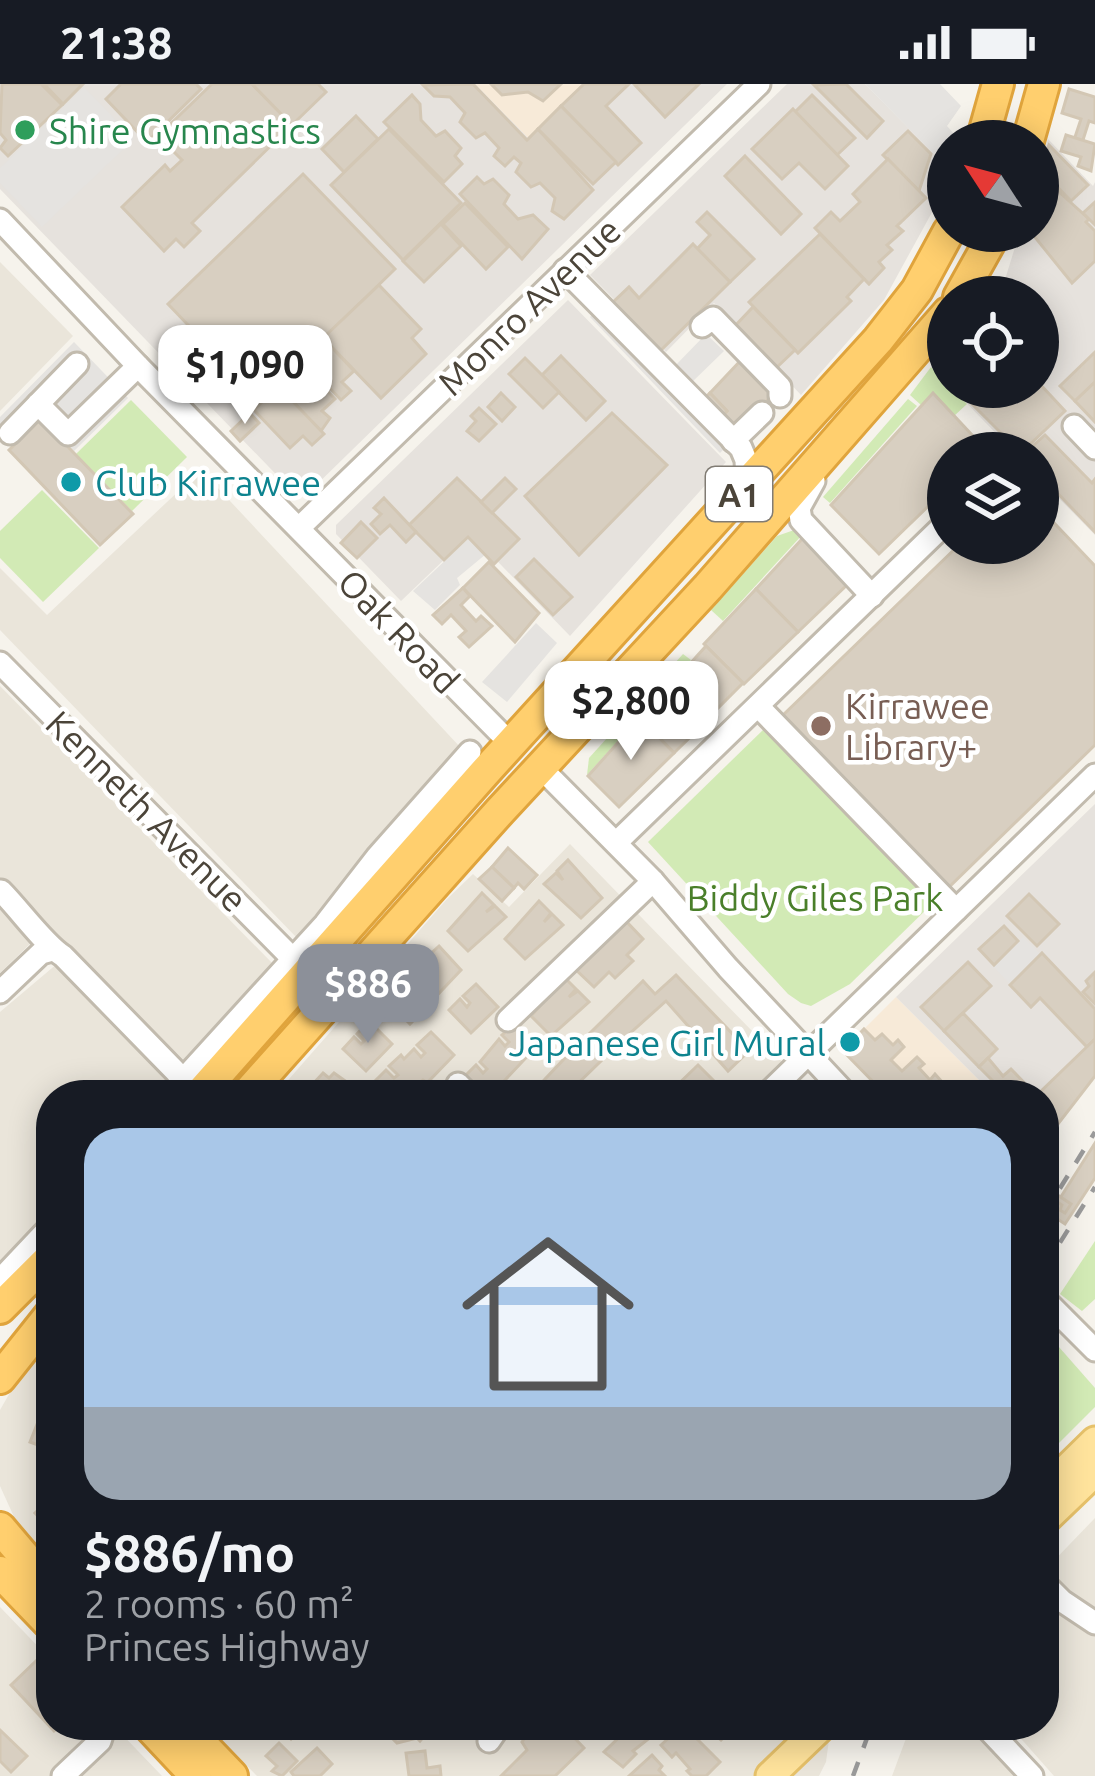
<!DOCTYPE html>
<html lang="en">
<head>
<meta charset="utf-8">
<style>
	:root { --surface:#171b24; --page:#242831; --text:#f1f3f6; --muted:#9ea1a6; --line:#363941; --accent:#8c9099 }
	body { margin:0; font-family:Ubuntu,sans-serif; background:var(--page); color:var(--text); height:100vh; display:flex; flex-direction:column; font-size:45px; white-space:nowrap }
	* { box-sizing:border-box; margin:0 }
	p { font-size:39px; color:var(--muted) }
	.icon { flex:none; width:66px; height:66px; fill:none; stroke:currentColor; stroke-width:2; stroke-linecap:round; stroke-linejoin:round }
	.map { position:relative; flex:1; overflow:hidden }
	.details { position:absolute; left:36px; top:996px; width:1023px; height:660px; display:flex; flex-direction:column; background:var(--surface); border-radius:48px; box-shadow:0 6px 30px #0003 }
	.details>* { flex:none }
	.needle { width:78px; rotate:306deg }
	.tools { position:absolute; left:927px; top:36px; display:grid; gap:24px }
	.tools a { display:grid; place-items:center; width:132px; height:132px; border-radius:50%; background:var(--surface); box-shadow:0 6px 30px #0003; font-size:60px }
	.price { position:absolute; translate:-50% -102px; padding:0 27px; border-radius:24px; background:#fff; color:#222; font-size:39px; line-height:78px; filter:drop-shadow(0 3px 6px #0008) }
	.price::after { content:''; position:absolute; left:50%; top:72px; width:36px; height:27px; margin-left:-18px; background:inherit; clip-path:polygon(0 0,100% 0,50% 100%) }
	.price.selected { background:var(--accent); color:#fff }
	ul { padding:0; list-style:none }
	li { display:grid; align-content:center; gap:24px; height:636px; padding:0 48px }
	li+li { border-top:3px solid var(--line) }
	li span { display:grid; place-items:center; height:372px; border-radius:36px; color:#555 }
	li>.icon { margin-inline-start:auto }
	span .icon { width:216px; height:216px; fill:#fffc; stroke-width:1 }
	li b { font-size:51px }
	.status { display:flex; justify-content:space-between; align-items:center; height:84px; padding:0 60px; background:var(--surface); direction:ltr }
	.status svg { height:33px; fill:currentColor }
	.map>svg:first-child { display:block }
</style>
</head>
<body>
<div class="status"><b>21:38</b><svg viewBox="0 0 49 12"><path d="M0 12V9h3v3zM5 12V6h3v6zM10 12V3h3v9zM15 12V0h3v12zM26 1h20v11H26zM47 4h2v5h-2z"/></svg></div>
<div class="map">
<svg width="1095" height="1692" viewBox="0 0 1095 1692">
	<rect width="100%" height="100%" fill="#f6f3ec"/>
	<g fill="#eae5da">
		<path d="M0,178L73,252L0,327Z"/>
		<path d="M201,386L461,664L296,853L0,546V484L47,531Z"/>
		<path d="M0,602L276,883L188,980L0,800Z"/>
		<path d="M570,760L791,987L766,1011H275L447,815L473,790L509,823Z"/>
		<path d="M0,819L35,855L0,889Z"/>
		<path d="M58,879L172,996L158,1011H51V1128L0,1184V928Z"/>
		<path d="M51,1254V1477L15,1435L0,1402V1326L23,1286Z"/>
		<path d="M1095,1434V1692H1054L1009,1641H1044V1487Z"/>
		<path d="M0,1523L51,1576V1641H113L162,1692H0Z"/>
		<path d="M207,1641H831L826,1678L819,1692H257Z"/>
		<path d="M911,1641H973L1018,1692H892Z"/>
	</g>
	<g fill="#f7ead8">
		<path d="M475,0H586L529,55Z"/>
		<path d="M896,913L994,1011H885L842,967Z"/>
	</g>
	<g fill="#e6e2dd">
		<path d="M0,0H475L529,55L586,0H727L305,412L296,411L0,105Z"/>
		<path d="M787,0H865L947,83L936,121L884,216L801,311L714,219L666,268L590,191Z"/>
		<path d="M1048,55L1093,102L1095,98V451L1038,393V369H1015L951,303H1038V213H993L1003,202L1020,147H1038V87Z"/>
		<path d="M568,216L726,378L570,552L471,450L401,517L336,450V441Z"/>
		<path d="M1095,720V993L1044,1060V1011H994L896,913Z"/>
	</g>
	<g fill="#d2eab5">
		<path d="M931,283L967,320L954,332L933,309L921,321L910,311Z"/>
		<path d="M908,315L917,322L830,419L823,413Z"/>
		<path d="M131,316L187,373L132,427L76,370Z"/>
		<path d="M42,406L99,464L43,518L0,474V447Z"/>
		<path d="M797,445L803,450L723,537L711,526L777,452Z"/>
		<path d="M683,570L691,576L587,691L589,674Z"/>
		<path d="M768,641L936,816L850,900L811,922L801,919L788,910L648,758Z"/>
		<path d="M1095,1157V1215L1082,1227L1060,1210Z"/>
		<path d="M1044,1246L1095,1304V1323L1044,1374Z"/>
	</g>
	<g fill="#e5e3e0">
		<path d="M865,0H940L961,22L947,42L954,50L934,70Z"/>
		<path d="M84,3L134,55L42,143L0,99V84Z"/>
		<path d="M597,226L729,360L720,369L590,233Z"/>
		<path d="M706,250L724,267L689,301L673,284Z"/>
		<path d="M74,258L128,314L74,367L42,336L13,364L0,345V333Z"/>
		<path d="M471,452L486,470L457,494L460,501L435,526L413,507Z"/>
		<path d="M536,539L557,559L507,618L482,598Z"/>
		<path d="M1023,853L1040,870L1010,900L993,882Z"/>
	</g>
	<g fill="#d8cfc1" stroke="#d3c7b4" stroke-width="3">
		<path d="M2,0H41L62,21L8,72L0,64L6,56L0,49Z"/>
		<path d="M44,0H83L63,20Z"/>
		<path d="M121,0H196L201,5L147,58L106,15Z"/>
		<path d="M212,0H252L292,41L192,139L200,147L184,163L176,155L164,167L122,123L165,81L170,87L182,76L158,52Z"/>
		<path d="M252,0H318L326,8L292,41Z"/>
		<path d="M473,0L527,56L538,45L593,106L564,135L552,127L555,114L540,99L531,103L516,88L521,79L514,73L505,82L494,72L499,64L485,49L476,54L460,38L465,29L450,13L434,12L423,1Z"/>
		<path d="M491,0H561L543,17L528,8L502,11Z"/>
		<path d="M584,0H629L606,22L641,59L618,81L561,22Z"/>
		<path d="M634,0H699L665,33Z"/>
		<path d="M846,0L883,37L867,54L814,1Z"/>
		<path d="M1069,5L1095,13V39L1089,37L1082,59L1074,56L1081,35L1062,29Z"/>
		<path d="M412,11L420,20L421,36L436,52L445,47L461,64L455,72L462,80L444,98L384,38Z"/>
		<path d="M812,11L855,54L837,71L795,28Z"/>
		<path d="M561,22L616,78L593,100L538,45Z"/>
		<path d="M793,25L848,82L825,105L799,79L782,95L752,65Z"/>
		<path d="M356,32L378,55L344,88L322,65Z"/>
		<path d="M389,45L461,119L403,176L331,101Z"/>
		<path d="M908,47L931,70L919,107L883,71Z"/>
		<path d="M1066,51L1095,60L1091,87L1078,82L1081,73L1061,67Z"/>
		<path d="M1049,61L1088,101L1071,117L1040,85Z"/>
		<path d="M745,72L801,130L781,150L725,92Z"/>
		<path d="M888,75L926,114L897,142L903,147L887,161L892,166L879,178L884,184L869,200L815,144L831,128L840,137L860,118L853,110Z"/>
		<path d="M303,90L395,185L260,316L168,220Z"/>
		<path d="M1039,90L1089,135L1086,138L1095,147V177L1072,199L1030,147H1038Z"/>
		<path d="M477,93L484,100L493,95L509,111L504,120L518,135L533,131L548,145L522,175L460,110Z"/>
		<path d="M1095,118V141L1083,129Z"/>
		<path d="M465,119L508,163L486,185L443,140Z"/>
		<path d="M707,128L754,175L730,198L697,165L710,151L697,138Z"/>
		<path d="M441,140L461,162L424,198L403,177Z"/>
		<path d="M820,150L864,195L847,213L851,217L798,269L749,218Z"/>
		<path d="M693,160L730,198L658,269L611,220L629,203L639,214Z"/>
		<path d="M379,201L421,245L412,254L426,270L381,314L323,254Z"/>
		<path d="M753,223L795,266L774,286L733,244Z"/>
		<path d="M323,254L354,287L342,298L351,307L341,316L302,275Z"/>
		<path d="M1095,268V298L1075,317L1060,302Z"/>
		<path d="M561,272L605,317L586,336L542,291Z"/>
		<path d="M744,273L777,307L736,347L722,332L727,327L710,309Z"/>
		<path d="M525,274L559,308L543,324L509,290Z"/>
		<path d="M300,279L335,315L322,327L330,334L321,347L277,302Z"/>
		<path d="M1038,298L1065,327L1021,369L955,303H1038Z"/>
		<path d="M1095,298V338L1075,317Z"/>
		<path d="M278,302L324,350L312,361L303,352L290,364L254,326Z"/>
		<path d="M501,309L515,323L502,337L488,323Z"/>
		<path d="M710,309L727,327L720,335L705,314Z"/>
		<path d="M933,309L986,366L948,369V403L879,470L831,421Z"/>
		<path d="M479,324L496,340L479,357L467,347L476,337L471,332Z"/>
		<path d="M250,329L259,339L240,357L231,347Z"/>
		<path d="M612,329L667,381L579,471L525,412Z"/>
		<path d="M41,335L133,430L100,461L9,366Z"/>
		<path d="M1045,351L1092,399L1095,395V448L1038,389V369H1025Z"/>
		<path d="M457,394L519,455L494,480L468,453L444,476L409,441Z"/>
		<path d="M505,394L516,405L492,429L481,418Z"/>
		<path d="M384,414L416,448L406,458L390,441L380,450L371,440L381,430L374,424Z"/>
		<path d="M1038,422L1095,482V661L948,804L782,632L961,459H1038Z"/>
		<path d="M361,438L377,454L357,474L341,459Z"/>
		<path d="M803,454L848,500L798,548L756,505Z"/>
		<path d="M534,475L572,513L553,531L516,493Z"/>
		<path d="M489,478L539,529L515,558L463,504Z"/>
		<path d="M463,504L470,512L461,521L476,537L481,532L492,542L469,563L459,553L466,547L451,531L442,540L433,531Z"/>
		<path d="M756,505L798,548L744,600L704,560Z"/>
		<path d="M706,562L743,599L714,628L679,592Z"/>
		<path d="M678,591L715,629L674,669L640,634Z"/>
		<path d="M640,634L674,669L619,723L588,692Z"/>
		<path d="M508,764L537,791L524,805L518,799L514,804L492,783Z"/>
		<path d="M568,776L602,814L581,834L544,800L556,789L563,796L557,787Z"/>
		<path d="M492,783L514,804L502,817L479,795Z"/>
		<path d="M482,809L494,821L486,828L495,822L506,833L468,867L448,847Z"/>
		<path d="M1029,810L1059,840L1037,862L1007,832Z"/>
		<path d="M539,817L551,829L544,838L552,830L563,841L525,875L505,855Z"/>
		<path d="M625,836L643,855L627,871L633,877L615,894L609,888L594,903L575,885Z"/>
		<path d="M1004,842L1018,857L994,881L979,865Z"/>
		<path d="M439,862L461,886L410,940L388,917L400,905L407,912L411,909L404,901L423,878L429,885L433,882L426,874Z"/>
		<path d="M1042,869L1095,925V955L1087,963L1040,914L1031,923L1010,901Z"/>
		<path d="M968,878L991,902L944,947L921,923Z"/>
		<path d="M1095,888V920L1083,908L1089,902L1086,897Z"/>
		<path d="M676,891L749,967L728,987L666,917L608,969L590,949L643,897L655,910Z"/>
		<path d="M565,894L576,905L569,913L578,907L589,918L551,952L531,932Z"/>
		<path d="M476,900L498,923L471,949L449,926L460,915L467,923L470,919L463,912Z"/>
		<path d="M963,929L997,965L979,983L944,947Z"/>
		<path d="M369,937L392,960L366,987L343,965L354,953L361,960L364,957L357,950Z"/>
		<path d="M515,939L537,962L491,1011H481L464,993L476,981L483,989L487,985L480,978L499,955L505,962L509,958L502,951Z"/>
		<path d="M864,945L875,956L882,950L893,961L898,956L904,963L891,976L902,987L917,973L924,980L919,984L930,996L935,990L943,999L932,1011H886L843,967Z"/>
		<path d="M431,948L454,971L427,999L423,996L409,1011H389L375,997L386,986L394,994L398,991L389,982L401,971L404,975L414,965L421,973L425,969L417,961Z"/>
		<path d="M1095,955V992L1048,1053L1044,1050V1011H1037Z"/>
		<path d="M581,957L601,977L566,1011H530Z"/>
		<path d="M988,974L1003,992L1011,985L1036,1011H1007L979,983Z"/>
		<path d="M698,981L718,1001L708,1011H667Z"/>
		<path d="M323,989L329,994L334,989L365,1011H312L317,1006L312,1001Z"/>
		<path d="M1095,1059V1094L1065,1140L1050,1130Z"/>
		<path d="M1044,1102L1071,1120L1065,1129L1060,1126L1062,1121L1048,1112L1044,1118Z"/>
		<path d="M51,1305V1370L49,1374L38,1370L41,1362L30,1358Z"/>
		<path d="M51,1413V1442L48,1443L35,1429Z"/>
		<path d="M38,1575L51,1588V1641H61L54,1647L11,1601Z"/>
		<path d="M291,1641L303,1642L291,1655L284,1648Z"/>
		<path d="M397,1641H442L443,1647L431,1653L427,1649L420,1657L417,1654L397,1659L388,1650Z"/>
		<path d="M534,1641H562L584,1664L555,1692H501L527,1666L522,1658Z"/>
		<path d="M632,1641H666L633,1667L636,1670L623,1683L604,1668Z"/>
		<path d="M683,1641L720,1678L706,1692H692L687,1687L690,1685L676,1669L672,1673L661,1661Z"/>
		<path d="M702,1641H728L732,1645L721,1656Z"/>
		<path d="M0,1646L27,1672L11,1688L0,1677Z"/>
		<path d="M279,1659L297,1677L282,1692L272,1687L277,1682L266,1672Z"/>
		<path d="M317,1664L332,1680L320,1692H294L291,1688Z"/>
		<path d="M425,1667L427,1684L440,1682L441,1692H409L406,1669Z"/>
		<path d="M652,1671L662,1682L659,1686L665,1692H629Z"/>
	</g>
	<g fill="none" stroke-linecap="round" stroke-linejoin="round">
		<g stroke="#c2bbae" stroke-width="27">
			<g id="minor">
				<path d="M0,136L138,282L511,660"/>
				<path d="M565,186L741,364L746,376L747,401"/>
				<path d="M702,242L713,234L780,303V312"/>
				<path d="M38,320L68,350L138,282"/>
				<path d="M1074,342L1095,364"/>
				<path d="M10,349L77,280"/>
				<path d="M733,357L762,329"/>
				<path d="M814,397L799,424L801,436L872,512"/>
				<path d="M299,444L759,0"/>
				<path d="M0,579L293,875"/>
				<path d="M758,622L956,826"/>
				<path d="M540,683L653,797L728,884L847,1011"/>
				<path d="M616,759L948,437"/>
				<path d="M1,807C19,825 45,861 63,872L183,995"/>
				<path d="M0,908L41,869L52,866"/>
				<path d="M508,936L653,797"/>
				<path d="M458,1000L469,1011"/>
				<path d="M169,1011L325,840L377,773L470,668"/>
				<path d="M766,1011L1095,691"/>
				<path d="M0,1196L51,1142"/>
				<path d="M1044,1215L1095,1266"/>
				<path d="M1044,1499L1062,1517L1095,1539"/>
				<path d="M984,1641L1032,1692"/>
				<path d="M489,1657L500,1641"/>
				<path d="M63,1692L100,1657L105,1641"/>
			</g>
		</g>
		<g stroke="#e6c16a" stroke-width="33">
			<g id="major">
				<path d="M1044,1407L1095,1357"/>
				<path d="M1044,1437L1095,1388"/>
				<path d="M770,1692L823,1641"/>
			</g>
		</g>
		<g stroke="#e0a43c" stroke-width="36">
			<g id="highway">
				<path d="M982,57L998,0"/>
				<path d="M1028,57L1044,0"/>
				<path d="M959,213L996,147"/>
				<path d="M199,1011L485,688L878,256L917,206L949,147"/>
				<path d="M246,1011L500,727L708,503L948,229"/>
				<path d="M0,1224L51,1173"/>
				<path d="M0,1294L51,1230"/>
				<path d="M0,1444L51,1504"/>
				<path d="M0,1488L51,1541"/>
				<path d="M148,1641L196,1692"/>
				<path d="M183,1641L232,1692"/>
			</g>
		</g>
		<use href="#minor" stroke="#fff" stroke-width="21"/>
		<use href="#major" stroke="#ffe39c" stroke-width="27"/>
		<use href="#highway" stroke="#ffcf6e" stroke-width="30"/>
		<g stroke="#9a9a9a" stroke-width="4.5" stroke-dasharray="15 15" stroke-linecap="butt">
			<path d="M1044,1130L1095,1048"/>
			<path d="M1044,1184L1095,1103"/>
			<path d="M853,1692L870,1646"/>
		</g>
	</g>
	<circle fill="#2e9e5b" stroke="#fff" stroke-width="4.5" cx="25" cy="46" r="12"/>
	<g fill="#0f9aa8" stroke="#fff" stroke-width="4.5">
		<circle cx="71" cy="398" r="12"/>
		<circle cx="850" cy="958" r="12"/>
	</g>
	<circle fill="#8d6e63" stroke="#fff" stroke-width="4.5" cx="821" cy="642" r="12"/>
	<g text-anchor="middle" dominant-baseline="central" stroke-width="9" stroke-linejoin="round" paint-order="stroke">
		<rect fill="#fff" stroke="#817c74" stroke-width="3" x="706" y="383" width="66" height="54" rx="9"/>
		<g font-size="33" font-weight="bold" fill="#4b4439">
			<text x="739" y="410">A1</text>
		</g>
		<g font-size="36" fill="#27864d" stroke="#fff" text-anchor="start">
			<text x="49" y="46">Shire Gymnastics</text>
		</g>
		<g font-size="36" fill="#4b4439" stroke="#fff">
			<text transform="translate(529 222) rotate(-44)">Monro Avenue</text>
			<text transform="translate(399 547) rotate(46)">Oak Road</text>
			<text transform="translate(147 727) rotate(45)">Kenneth Avenue</text>
		</g>
		<g font-size="36" fill="#0d838f" stroke="#fff" text-anchor="start">
			<text x="95" y="398">Club Kirrawee</text>
			<text x="826" y="958" text-anchor="end">Japanese Girl Mural</text>
		</g>
		<g font-size="36" fill="#785e54" stroke="#fff" text-anchor="start">
			<text x="845" y="621">Kirrawee<tspan x="845" dy="41">Library+</tspan></text>
		</g>
		<g font-size="36" fill="#4a7f2a" stroke="#fff">
			<text x="815" y="813">Biddy Giles Park</text>
		</g>
	</g>
</svg>
<div class="tools">
<a><svg class="needle" viewBox="-14 -14 28 28"><path d="M0-13l5 13h-10z" fill="#e53935"/><path d="M0 13l5-13h-10z" fill="#9ea1a6"/></svg></a>
<a><svg class="icon" aria-label="locate" viewBox="0 0 24 24"><circle cx="12" cy="12" r="6"/><path d="M12 2v4M12 18v4M2 12h4M18 12h4"/></svg></a>
<a><svg class="icon" aria-label="layers" viewBox="0 0 24 24"><path d="M12 4l9 5-9 5-9-5zM3 14l9 5 9-5"/></svg></a>
</div>
<b class="price" style="left:245px;top:343px">$1,090</b>
<b class="price" style="left:631px;top:679px">$2,800</b>
<b class="price selected" style="left:368px;top:962px">$886</b>
<section class="details">
<ul>
<li><span style="background:linear-gradient(#a9c7e8 75%,#9aa5b1 0)"><svg class="icon" aria-label="home" viewBox="0 0 24 24"><path d="M3 11l9-7 9 7M6 9v11h12V9"/></svg></span><div><b>$886/mo</b><p>2 rooms · 60 m²</p><p>Princes Highway</p></div></li>
</ul>
</section>
</div>
</body>
</html>
